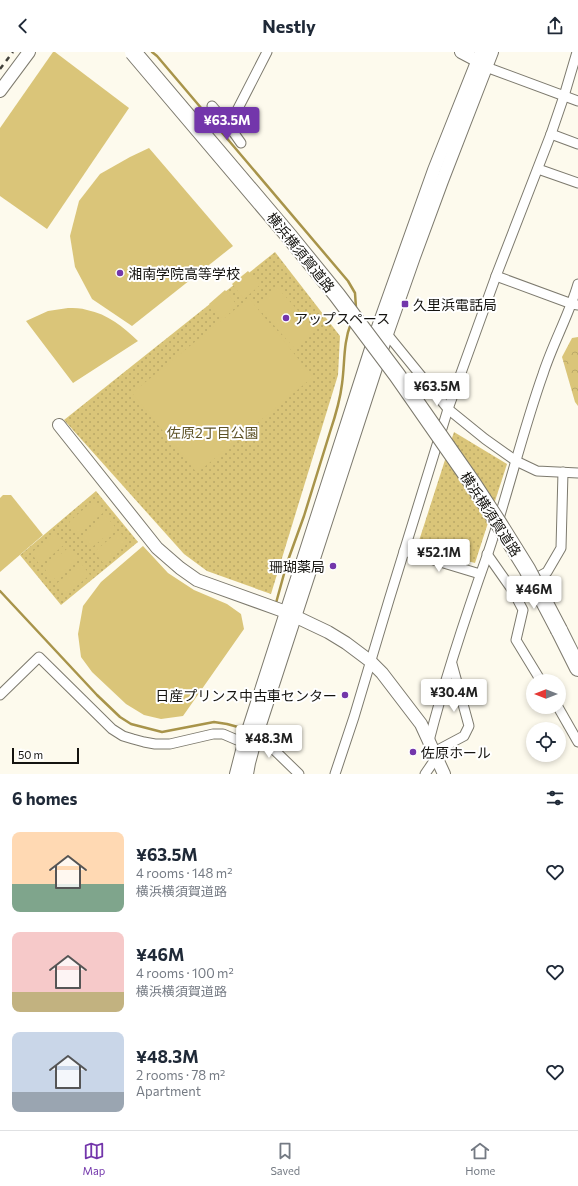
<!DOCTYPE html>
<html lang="en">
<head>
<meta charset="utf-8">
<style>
	:root { --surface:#fff; --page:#f2f2f3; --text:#1f2937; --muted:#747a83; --line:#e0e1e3; --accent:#7336ab }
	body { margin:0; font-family:Commissioner,"Noto Sans JP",sans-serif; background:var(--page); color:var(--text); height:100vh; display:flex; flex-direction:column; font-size:15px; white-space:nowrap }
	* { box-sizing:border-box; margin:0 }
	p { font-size:13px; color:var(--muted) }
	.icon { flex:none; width:22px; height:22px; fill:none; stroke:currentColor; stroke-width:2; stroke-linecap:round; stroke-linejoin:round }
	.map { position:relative; height:722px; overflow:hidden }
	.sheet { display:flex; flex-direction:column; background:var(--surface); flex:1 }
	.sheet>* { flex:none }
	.needle { width:26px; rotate:270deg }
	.controls { position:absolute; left:526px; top:622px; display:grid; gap:8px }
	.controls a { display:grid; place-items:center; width:40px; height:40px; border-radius:50%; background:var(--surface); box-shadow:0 2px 6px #0003; font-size:20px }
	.scale { position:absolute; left:12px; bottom:10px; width:67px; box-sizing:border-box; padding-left:4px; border:2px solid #14130f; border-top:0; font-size:11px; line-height:14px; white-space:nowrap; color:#14130f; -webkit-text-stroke:3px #fff; paint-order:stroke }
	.price { position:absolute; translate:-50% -34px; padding:0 9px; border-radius:4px; background:#fff; color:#222; font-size:13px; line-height:26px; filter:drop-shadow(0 1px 2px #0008) }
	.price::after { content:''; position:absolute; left:50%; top:24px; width:12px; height:9px; margin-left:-6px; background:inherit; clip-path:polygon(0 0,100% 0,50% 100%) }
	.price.current { background:var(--accent); color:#fff }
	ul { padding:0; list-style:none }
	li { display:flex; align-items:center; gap:12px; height:100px; padding:0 12px }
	li span { display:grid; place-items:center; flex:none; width:112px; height:80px; border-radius:8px; color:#555 }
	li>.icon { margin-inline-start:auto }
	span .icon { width:48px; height:48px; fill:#fffc; stroke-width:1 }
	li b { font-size:17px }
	h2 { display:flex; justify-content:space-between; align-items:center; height:48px; padding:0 12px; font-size:17px }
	header { display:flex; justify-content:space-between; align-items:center; height:52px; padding:0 12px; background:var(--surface); font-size:18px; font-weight:700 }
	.tabs { display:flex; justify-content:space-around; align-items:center; height:56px; border-top:1px solid var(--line); background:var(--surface); font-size:11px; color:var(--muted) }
	.tabs a { display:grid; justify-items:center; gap:2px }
	.tabs .current { color:var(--accent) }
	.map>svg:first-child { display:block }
</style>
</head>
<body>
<header><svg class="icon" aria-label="back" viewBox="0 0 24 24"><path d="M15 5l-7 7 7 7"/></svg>Nestly<svg class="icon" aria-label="share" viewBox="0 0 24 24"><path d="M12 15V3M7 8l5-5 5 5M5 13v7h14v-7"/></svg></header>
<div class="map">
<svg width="578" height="722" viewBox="0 0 578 722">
	<defs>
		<pattern id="grass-dots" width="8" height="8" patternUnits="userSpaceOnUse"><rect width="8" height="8" fill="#dac579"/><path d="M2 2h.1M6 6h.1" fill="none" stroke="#baa867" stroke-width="1.8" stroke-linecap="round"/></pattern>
		<pattern id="forest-crowns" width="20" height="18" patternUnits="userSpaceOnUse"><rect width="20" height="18" fill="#dac579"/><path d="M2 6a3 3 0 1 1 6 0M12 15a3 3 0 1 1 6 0" fill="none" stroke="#baa867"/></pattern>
	</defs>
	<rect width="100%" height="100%" fill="#fdfaed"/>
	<g fill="url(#grass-dots)">
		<path d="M275,200L340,284L338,323L271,542L207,519L184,502L64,368Z"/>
		<path d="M454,380L507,412L475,511L417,495Z"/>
		<path d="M96,439L138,490L61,553L20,503Z"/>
	</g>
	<path fill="url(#forest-crowns)" d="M578,285V354L575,350L562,305L572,286Z"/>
	<g fill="#dac579">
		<path d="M53,0H55L129,56L47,177L0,144V76Z"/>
		<path d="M149,96L233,194L132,274L92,247L75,215L70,184L79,149L100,122L130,105Z"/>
		<path d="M248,219L260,233L244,247L232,232Z"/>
		<path d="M278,236L315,278L294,296L257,254Z"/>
		<path d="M225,238L237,253L221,266L209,252Z"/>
		<path d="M249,246L313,325L197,421L132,341Z"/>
		<path d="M68,256C74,256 81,256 87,258C108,262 123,275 138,289L73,331L26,269L48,259Z"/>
		<path d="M3,443H11L43,483L0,520V446Z"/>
		<path d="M93,449L103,461L78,481L69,470Z"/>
		<path d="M106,464L116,476L91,496L81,485Z"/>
		<path d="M119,479L128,491L104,512L94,500Z"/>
		<path d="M56,481L65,492L40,513L31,501Z"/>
		<path d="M143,494L168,521L194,538L227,552L241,562L244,577L183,664L161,667L144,663L126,652L92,620L81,605L78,582L83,554L101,530Z"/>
		<path d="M68,496L78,507L53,528L44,516Z"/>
		<path d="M81,511L90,523L66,543L56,532Z"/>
	</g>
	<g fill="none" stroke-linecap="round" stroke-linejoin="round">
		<g stroke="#a8944a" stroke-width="2.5">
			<path d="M152,0L157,4L348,229L355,241L356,256"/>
			<path d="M0,539L97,643L120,665L131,672L162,680L214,670L227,672L238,675"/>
			<path d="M276,551L287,511L304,464L330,380C335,365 340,349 342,332C345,311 343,291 351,271"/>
		</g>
		<g stroke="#7d7a6e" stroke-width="11">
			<g id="street">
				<path d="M486,15L578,49"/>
				<path d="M212,54L229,74L267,0"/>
				<path d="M229,74L241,91"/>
				<path d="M551,82L578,92"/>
				<path d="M538,117L578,131"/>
				<path d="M496,224L572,252L578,253"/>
				<path d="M383,280L387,282L448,357L485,387L516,409L537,419L578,421"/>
				<path d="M404,499L480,522"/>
				<path d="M487,502L513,539L523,558L516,588L541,629"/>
				<path d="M513,539L547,520L561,496L563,420"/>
				<path d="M0,643L39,605L112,677L123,684L133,687L144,690L155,692H170L213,682H223L244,691"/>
				<path d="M558,655L578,690"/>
				<path d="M252,684L265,689L299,722"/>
				<path d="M429,689C445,626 466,563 488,501C508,442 522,381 543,322C553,291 569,263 578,232"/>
				<path d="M434,700L464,684L469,674L452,612"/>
				<path d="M335,722L354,665L389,548L448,357L496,224L551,82L564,44L577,0"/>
				<path d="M425,722L436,706"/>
			</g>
		</g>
		<g stroke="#7d7a6e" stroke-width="14">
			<g id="secondary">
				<path d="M461,0L478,9L484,13"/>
				<path d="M0,39L29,0"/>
				<path d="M59,373L157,496L180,516L197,528L286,560L309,571L328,580L346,591L370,609L382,621L421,672L444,722"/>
				<path d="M236,722L244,691L377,278L434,118L481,0"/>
				<path d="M247,722L249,711L256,685L387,282L414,205L442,129L492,0"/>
			</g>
		</g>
		<g stroke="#7d7a6e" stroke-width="18">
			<path id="highway" d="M559,578L578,616"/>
		</g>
		<use href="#street" stroke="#fff" stroke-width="9"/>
		<use href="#secondary" stroke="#fff" stroke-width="12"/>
		<use href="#highway" stroke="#fff" stroke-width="16"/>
		<path stroke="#41403a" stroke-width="2.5" stroke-dasharray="5 5" stroke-linecap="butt" d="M0,17L13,0"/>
		<g stroke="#7d7a6e" stroke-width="18" stroke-linecap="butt">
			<path id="highway-bridge" d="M133,0L289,184L337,243L397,323L473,432L499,472L527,517L559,578"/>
		</g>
		<use href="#highway-bridge" stroke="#fff" stroke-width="16"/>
	</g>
	<g fill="#7336ab" stroke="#fff" stroke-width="1.5">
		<circle cx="120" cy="221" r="4"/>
		<rect x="401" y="248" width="8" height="8" rx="2"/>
		<circle cx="286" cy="266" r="4"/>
		<circle cx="333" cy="514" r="4"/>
		<circle cx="345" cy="643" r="4"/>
		<circle cx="413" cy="700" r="4"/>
	</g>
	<g text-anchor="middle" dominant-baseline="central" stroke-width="4" stroke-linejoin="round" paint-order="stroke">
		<g font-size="14" fill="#14130f" stroke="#fff">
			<text transform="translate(301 200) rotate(51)">横浜横須賀道路</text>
			<text transform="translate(491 462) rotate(57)">横浜横須賀道路</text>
		</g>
		<g font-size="14" fill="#14130f" stroke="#fff" text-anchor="start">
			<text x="128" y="221">湘南学院高等学校</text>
			<text x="413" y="252">久里浜電話局</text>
			<text x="294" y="266">アップスペース</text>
			<text x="325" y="514" text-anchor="end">珊瑚薬局</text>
			<text x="337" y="643" text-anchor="end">日産プリンス中古車センター</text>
			<text x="421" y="700">佐原ホール</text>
		</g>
		<g font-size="14" fill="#5d5227" stroke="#fff">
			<text x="213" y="380">佐原2丁目公園</text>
		</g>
	</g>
</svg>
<div class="controls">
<a><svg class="needle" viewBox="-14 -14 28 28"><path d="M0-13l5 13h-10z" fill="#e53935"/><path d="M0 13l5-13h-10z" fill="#747a83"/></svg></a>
<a><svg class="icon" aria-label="locate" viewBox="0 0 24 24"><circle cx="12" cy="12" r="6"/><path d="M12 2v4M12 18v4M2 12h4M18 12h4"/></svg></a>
</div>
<div class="scale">50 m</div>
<b class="price current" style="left:227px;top:89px">¥63.5M</b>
<b class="price" style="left:437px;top:355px">¥63.5M</b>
<b class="price" style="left:439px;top:521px">¥52.1M</b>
<b class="price" style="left:534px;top:558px">¥46M</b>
<b class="price" style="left:454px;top:661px">¥30.4M</b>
<b class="price" style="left:269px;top:707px">¥48.3M</b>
</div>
<section class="sheet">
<h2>6 homes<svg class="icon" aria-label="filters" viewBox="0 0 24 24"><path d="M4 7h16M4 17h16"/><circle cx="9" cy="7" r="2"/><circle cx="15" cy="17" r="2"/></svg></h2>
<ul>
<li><span style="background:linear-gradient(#ffd9b3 65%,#7fa58c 0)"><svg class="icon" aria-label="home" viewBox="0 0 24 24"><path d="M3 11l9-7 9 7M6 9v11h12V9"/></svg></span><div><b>¥63.5M</b><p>4 rooms · 148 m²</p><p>横浜横須賀道路</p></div><svg class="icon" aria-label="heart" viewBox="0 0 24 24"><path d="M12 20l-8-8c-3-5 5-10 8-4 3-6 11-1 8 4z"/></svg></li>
<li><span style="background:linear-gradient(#f6c9c9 75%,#c2b280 0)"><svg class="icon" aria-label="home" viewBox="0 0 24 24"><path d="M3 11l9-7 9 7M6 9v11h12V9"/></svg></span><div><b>¥46M</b><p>4 rooms · 100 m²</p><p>横浜横須賀道路</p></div><svg class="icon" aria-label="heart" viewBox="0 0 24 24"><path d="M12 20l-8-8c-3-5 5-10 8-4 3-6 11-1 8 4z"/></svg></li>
<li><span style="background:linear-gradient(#c9d6e8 75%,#9aa5b1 0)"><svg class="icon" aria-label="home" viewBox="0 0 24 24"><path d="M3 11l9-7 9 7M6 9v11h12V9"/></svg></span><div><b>¥48.3M</b><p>2 rooms · 78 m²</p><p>Apartment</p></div><svg class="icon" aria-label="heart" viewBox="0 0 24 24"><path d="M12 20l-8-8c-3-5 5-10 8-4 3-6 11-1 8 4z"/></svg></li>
</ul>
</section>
<nav class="tabs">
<a class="current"><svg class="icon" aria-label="map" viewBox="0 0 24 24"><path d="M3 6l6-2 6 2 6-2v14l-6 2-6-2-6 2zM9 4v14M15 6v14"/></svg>Map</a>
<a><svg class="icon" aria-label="saved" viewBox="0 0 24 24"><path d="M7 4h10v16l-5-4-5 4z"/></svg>Saved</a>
<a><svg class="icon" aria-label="home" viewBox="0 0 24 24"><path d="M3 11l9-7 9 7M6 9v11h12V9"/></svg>Home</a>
</nav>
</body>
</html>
